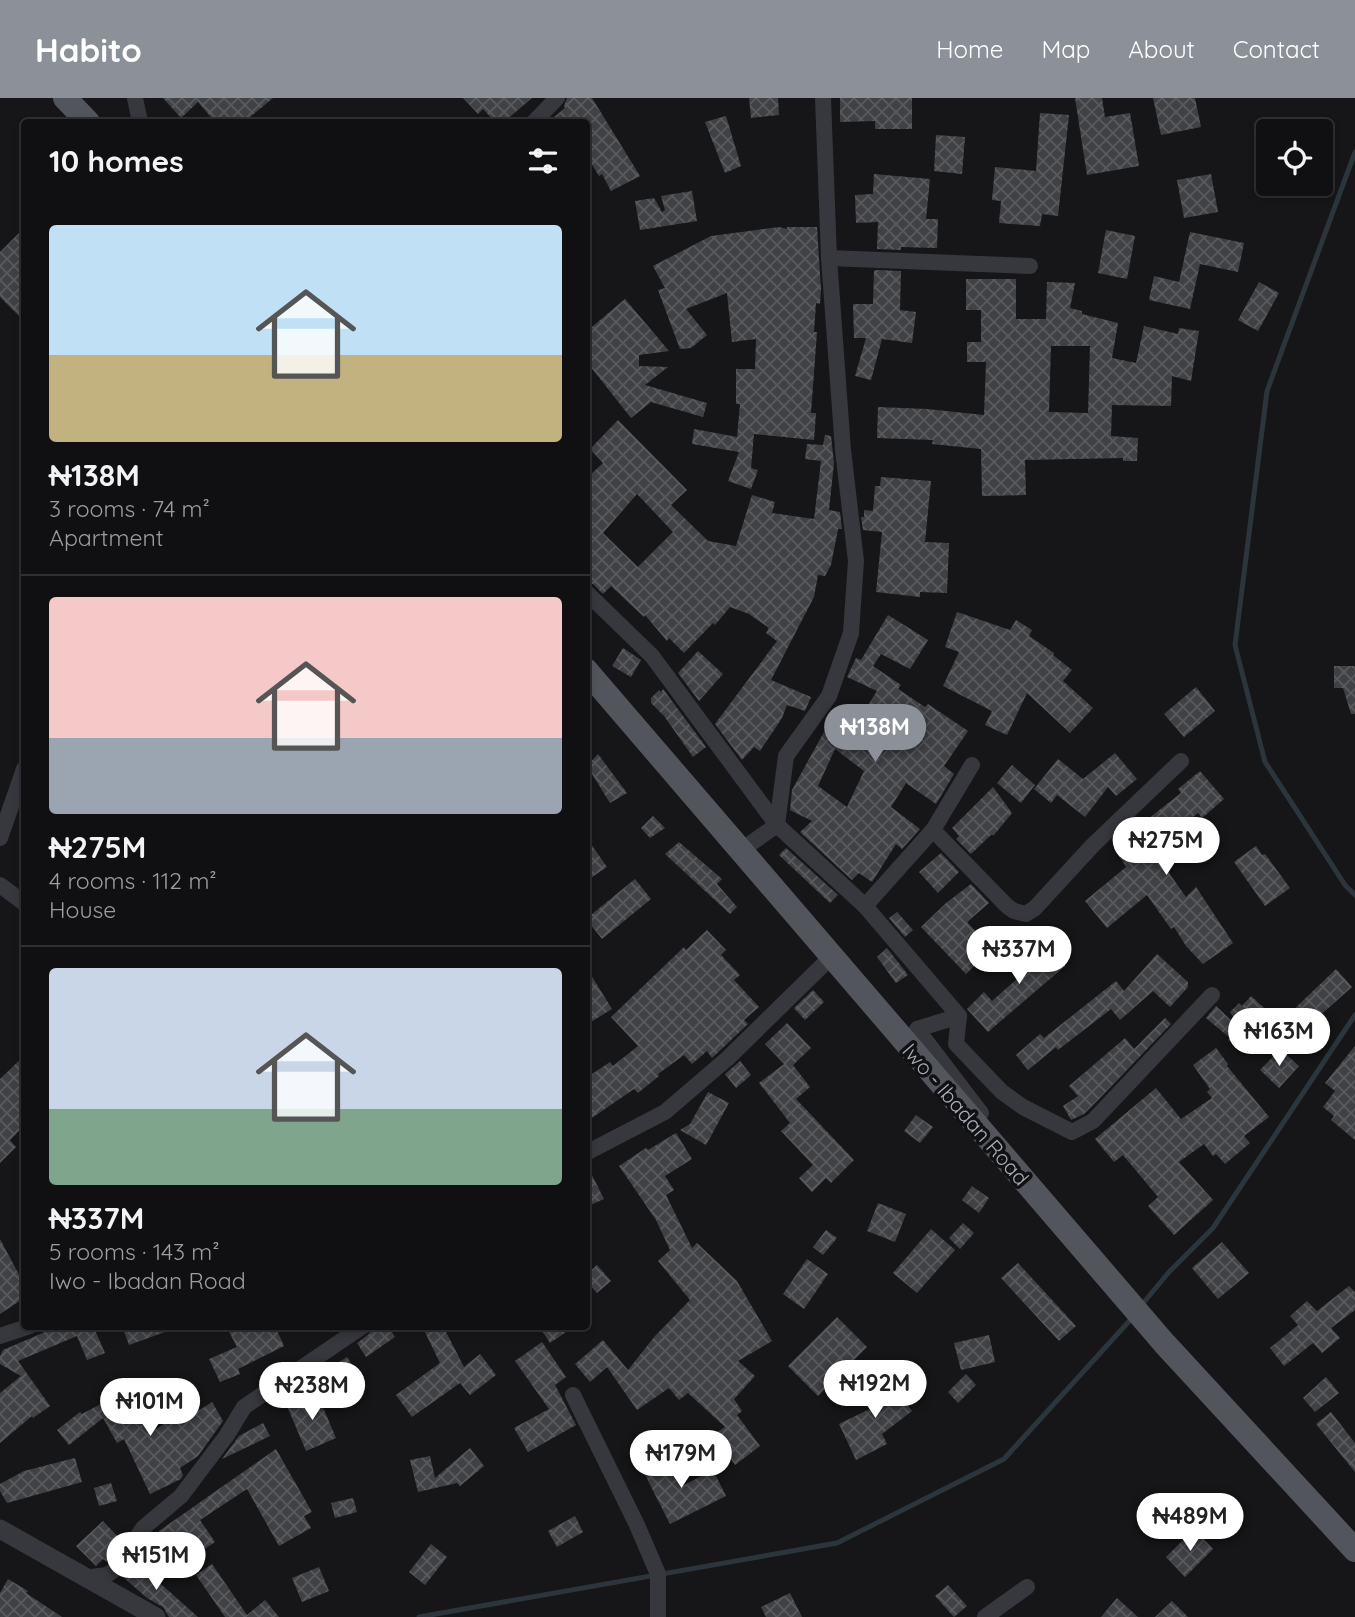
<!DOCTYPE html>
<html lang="en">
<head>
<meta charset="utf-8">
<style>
	:root { --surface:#101012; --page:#1e1e20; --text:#f1f3f6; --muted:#9c9d9f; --line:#303032; --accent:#8c9099 }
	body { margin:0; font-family:Quicksand,sans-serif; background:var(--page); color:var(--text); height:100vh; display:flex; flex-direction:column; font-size:26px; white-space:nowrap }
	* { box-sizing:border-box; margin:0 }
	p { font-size:23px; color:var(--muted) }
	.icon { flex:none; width:38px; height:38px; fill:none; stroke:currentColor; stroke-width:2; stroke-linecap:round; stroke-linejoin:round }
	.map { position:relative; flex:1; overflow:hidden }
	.side { position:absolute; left:21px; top:21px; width:569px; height:1211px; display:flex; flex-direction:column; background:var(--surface); border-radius:7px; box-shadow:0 4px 10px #0003,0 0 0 2px var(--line) }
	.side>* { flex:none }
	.tools { position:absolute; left:1256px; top:21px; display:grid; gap:14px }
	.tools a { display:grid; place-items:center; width:77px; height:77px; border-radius:7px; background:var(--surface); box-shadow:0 4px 10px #0003,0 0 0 2px var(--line); font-size:35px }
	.price { position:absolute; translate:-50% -60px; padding:0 16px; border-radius:24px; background:#fff; color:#222; font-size:23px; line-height:46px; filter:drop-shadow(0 2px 4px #0008) }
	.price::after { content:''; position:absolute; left:50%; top:42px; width:21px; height:16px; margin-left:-10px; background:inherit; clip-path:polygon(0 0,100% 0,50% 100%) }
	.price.selected { background:var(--accent); color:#fff }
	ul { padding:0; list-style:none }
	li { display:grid; align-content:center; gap:14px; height:371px; padding:0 28px }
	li+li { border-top:2px solid var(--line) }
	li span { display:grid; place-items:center; height:217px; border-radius:7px; color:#555 }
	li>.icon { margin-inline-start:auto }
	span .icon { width:126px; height:126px; fill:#fffc; stroke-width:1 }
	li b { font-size:30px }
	h2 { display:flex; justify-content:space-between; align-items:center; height:84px; padding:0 28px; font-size:30px }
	header { display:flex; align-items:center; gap:42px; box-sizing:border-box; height:98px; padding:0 35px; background:var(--accent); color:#fff }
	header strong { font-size:33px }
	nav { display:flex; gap:38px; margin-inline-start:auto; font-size:24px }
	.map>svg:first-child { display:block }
</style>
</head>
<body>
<header>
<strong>Habito</strong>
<nav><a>Home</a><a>Map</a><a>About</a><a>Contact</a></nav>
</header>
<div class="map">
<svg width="1355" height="1519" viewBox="0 0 1355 1519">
	<defs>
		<pattern id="building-cross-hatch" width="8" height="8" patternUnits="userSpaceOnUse" patternTransform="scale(1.75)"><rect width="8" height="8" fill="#404145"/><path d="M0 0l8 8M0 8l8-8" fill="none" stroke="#595a5e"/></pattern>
	</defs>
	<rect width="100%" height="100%" fill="#161618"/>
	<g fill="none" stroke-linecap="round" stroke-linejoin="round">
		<g stroke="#2c353c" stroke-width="5">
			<path d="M1355,54L1267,293L1235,547L1265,664L1345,787L1355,797"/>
			<path d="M1140,1209L1169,1174L1213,1130L1355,917"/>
			<path d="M419,1519L837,1445L1004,1361L1132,1220"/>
		</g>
	</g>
	<g fill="url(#building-cross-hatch)" fill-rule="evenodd">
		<path d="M163,0H273L244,24H215L198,4L181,20Z"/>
		<path d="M463,0H532L504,24H495L483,11L478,16Z"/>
		<path d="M567,0H592L640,78L611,93L602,76L599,78L586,57V24H548L565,10L564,8Z"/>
		<path d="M749,0H778L779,17L751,20Z"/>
		<path d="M840,0H912V31H875V23L840,24Z"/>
		<path d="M1075,0H1102L1105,19L1130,15L1139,68L1087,77Z"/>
		<path d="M1153,0H1195L1201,29L1161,37Z"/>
		<path d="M1040,15L1069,17L1058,118L1042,116L1040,128L999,125L1001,103L992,102L995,69L1036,73Z"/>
		<path d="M726,18L741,68L725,75L705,24Z"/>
		<path d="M936,37L965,39L962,76L934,73Z"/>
		<path d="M874,76L930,81L926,121H938L937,150L901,149V152L877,151L878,124L856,125L855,97L873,96Z"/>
		<path d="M1211,76L1218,114L1184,120L1177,82Z"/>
		<path d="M692,93L697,123L640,132L635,103L654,100L662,114L665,112L661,98Z"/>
		<path d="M779,129L787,131V129H817L821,191L820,206L816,205L814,234H817L811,315H816L814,342L754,336L751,370L758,372L751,391L728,383L739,354L692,346L694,331L737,339L740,306H736V271H755L756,241L732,244L727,195L686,211L707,237L691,250L680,251L658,192L665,190L653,168L711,138Z"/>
		<path d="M24,130V223L0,199V154Z"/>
		<path d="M1106,132L1135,138L1127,181L1098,175Z"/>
		<path d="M1190,134L1244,145L1238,174L1200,166L1190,211L1149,202L1154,178L1179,184Z"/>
		<path d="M876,172L901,173L900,212L916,214L912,245L882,241L871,282L855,278L866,240H854L853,206H873L874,173Z"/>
		<path d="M966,181H1016V221H1046L1047,184L1075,185L1070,210L1082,213V216L1118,225L1112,260L1136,265L1144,228L1178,236L1179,230L1199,233L1191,283L1172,278L1171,308L1112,307L1111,338L1138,340L1137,363H1123V360L1025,362L1026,397L982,398L981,351L932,346L933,342L877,340L878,309L927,311L984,317L986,264H967V244H981V212H966ZM1051,248H1090L1088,315L1049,314Z"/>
		<path d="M1259,184L1279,195L1258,233L1238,222Z"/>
		<path d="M625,201L669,253L639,257V268L668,269L645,287L707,305L703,319L651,304L631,320L586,263V234Z"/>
		<path d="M618,322L687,392L671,407L708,443L736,448L752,397L775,404L772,415L814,421L821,363L805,361L807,346L823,347L825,337L831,338L834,365L829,412L840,414L842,431H838L831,467L825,478L818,477L814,499L771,582L811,599L805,613L787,607L782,620L760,653L754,649L742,662L715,626L777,543L766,535L769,530L749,516L730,509L715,527L713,525L684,555L669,540L667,543L645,517L644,519L611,488L603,496L593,486L586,484V381L603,365L590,351ZM637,396L673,434L638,469L603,435Z"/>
		<path d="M881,379L931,383L925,444L949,445L947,495L920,494V499L876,494L882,434L863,432L861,419H864V412L873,413L875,388H880Z"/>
		<path d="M957,514L1010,532L1016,522L1032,532L1029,538L1054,555L1053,557L1072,572L1063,583L1093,610L1070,635L1027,595L1007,637L985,627L992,613L943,588L959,554L945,549Z"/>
		<path d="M888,517L928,542L910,571L881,556L873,568L901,587L898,591L925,609L928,606L968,633L944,668L954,676L936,706L906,685L891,709L920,731L902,751L896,746L872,784L859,775L852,782L800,734L812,723L790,712L792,692L835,614L856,626L877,593L847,579L856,560L861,562ZM835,651L864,673L847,709L818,688Z"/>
		<path d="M623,550L641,562L631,579L612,568Z"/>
		<path d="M698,553L723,576L699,603L678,575Z"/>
		<path d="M1334,568H1355V616H1351L1343,590H1334Z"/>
		<path d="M1196,589L1215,613L1184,639L1164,616Z"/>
		<path d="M663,591L706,649L693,659L664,618L651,605V600L659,592L661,594Z"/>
		<path d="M1115,655L1137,681L1116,698L1108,689L1085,719L1057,697L1051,705L1034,691L1058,661L1083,681Z"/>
		<path d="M598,656L627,695L610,705L587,668Z"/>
		<path d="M1012,667L1035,687L1021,705L997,685Z"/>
		<path d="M1200,673L1224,701L1202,720L1198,715L1152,751L1186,799L1196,789L1233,845L1203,866L1186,848L1174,829L1171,831L1147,797L1107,830L1085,803L1126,769L1118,757L1151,733L1144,724L1181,695L1178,691Z"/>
		<path d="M993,689L1012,715L994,737H991L971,756L956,741L959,738L952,730Z"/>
		<path d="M653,718L665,730L650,740L641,730Z"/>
		<path d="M586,739L607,769L586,783Z"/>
		<path d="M679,744L722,781L717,786L737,809L730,816L665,756Z"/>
		<path d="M1256,748L1262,757L1265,756L1290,790L1265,808L1234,764Z"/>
		<path d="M786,750L838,797L830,805L779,757Z"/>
		<path d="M941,755L959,774L938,795L919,774Z"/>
		<path d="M635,781L651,801L602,841L586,821Z"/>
		<path d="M971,786L989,805L967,824L992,851L966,876L921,829L946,805Z"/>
		<path d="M897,814L913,832L905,839L889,820Z"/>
		<path d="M707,832L726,852L721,857L740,877L734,882L759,909L744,922L748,926L712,960L707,953L692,966L684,957L658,976L659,978L638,995L634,991L586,1024V980L610,964L613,968L638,948L611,919L684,849L686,852Z"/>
		<path d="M1041,839L1065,868L988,934L967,911L984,894L992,903L1028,871L1019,860Z"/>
		<path d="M887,850L908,877L896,885L877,859Z"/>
		<path d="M1157,856L1188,884V889L1170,909L1153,893L1120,922L1111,911L1058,952L1056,949L1028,972L1016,957L1040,936L1044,940L1116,883L1124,893Z"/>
		<path d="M586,869L612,911L586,927Z"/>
		<path d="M1336,871L1352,889L1306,930L1290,915Z"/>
		<path d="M813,892L824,904L805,922L794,910Z"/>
		<path d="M1251,898L1273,918L1240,953L1228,942L1230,940L1206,920L1216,908L1233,924L1235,922L1230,914L1239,905L1242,908Z"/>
		<path d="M1165,920L1171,926L1100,1000L1084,1016L1071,1022L1063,1008L1078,998L1069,988L1125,940L1134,951Z"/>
		<path d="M787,925L811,950L793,967L810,989L796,1001L854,1062L831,1085L826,1080L812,1094L799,1080L813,1067L781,1033L790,1025L759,985L784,966L765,946Z"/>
		<path d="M1355,948V1042L1331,1022L1334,1018L1323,1009L1335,993L1325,985Z"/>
		<path d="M1216,950L1228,966L1227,968L1269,1019L1244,1038L1250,1045L1225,1066L1216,1056L1213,1058L1204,1046L1179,1064L1213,1102L1174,1137L1148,1108L1158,1099L1123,1057L1114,1064L1095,1041L1156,990L1181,1021L1212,1000L1207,994L1210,991L1193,967Z"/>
		<path d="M1280,951L1299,968L1279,990L1260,972Z"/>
		<path d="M24,958V1028L10,1042L16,1049L0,1065V981Z"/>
		<path d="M740,963L751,977L736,990L725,976Z"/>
		<path d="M708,994L729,1005L706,1047L680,1032L690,1026Z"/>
		<path d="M916,1017L933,1029L920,1045L904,1033Z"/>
		<path d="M676,1035L692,1061L665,1078L674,1092L666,1097L692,1150L697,1145L737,1183L772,1243L738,1263L755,1278L734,1301L742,1313L737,1317L760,1348L735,1367L713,1337L725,1329L688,1295L679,1302L669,1290L637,1312L607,1269L590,1284L575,1266L603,1242L628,1272L655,1238L690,1202L658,1163L670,1152L656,1122L619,1068L646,1050L648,1052Z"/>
		<path d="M586,1065L604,1101L586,1109Z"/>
		<path d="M972,1088L989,1100L979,1115L962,1102Z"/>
		<path d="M878,1105L906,1116L895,1144L867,1133Z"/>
		<path d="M963,1125L974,1135L960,1151L949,1140Z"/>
		<path d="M931,1131L955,1152L917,1195L893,1175Z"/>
		<path d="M826,1132L837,1140L823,1157L813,1149Z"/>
		<path d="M0,1141L24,1186V1200L0,1216Z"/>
		<path d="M1222,1144L1249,1175L1218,1201L1192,1170Z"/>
		<path d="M807,1161L828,1176L804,1211L783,1196Z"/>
		<path d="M1018,1165L1076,1228L1059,1243L1001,1180Z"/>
		<path d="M597,1167L611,1183L597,1195L586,1183V1177Z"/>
		<path d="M1349,1188L1355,1194V1212L1331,1230L1340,1240L1322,1255L1313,1245L1284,1268L1270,1250L1298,1227L1290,1218L1307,1203L1317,1213Z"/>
		<path d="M837,1219L867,1249L818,1298L788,1268Z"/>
		<path d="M59,1228H99L94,1230L105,1255L87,1262L77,1238L18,1263L50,1308L33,1320L32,1318L0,1345V1295L21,1278L0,1266V1258L3,1252Z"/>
		<path d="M122,1228H176V1230L129,1247Z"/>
		<path d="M226,1228H275L284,1248L238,1271L240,1276L220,1284L209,1261L237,1249Z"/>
		<path d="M373,1228H388L395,1239L366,1259L357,1245L369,1236Z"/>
		<path d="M422,1228H443L464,1269L480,1256L496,1277L470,1297L460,1285L412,1319L396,1297L440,1265Z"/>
		<path d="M539,1228H575L550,1245Z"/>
		<path d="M989,1237L995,1264L961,1272L954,1245Z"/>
		<path d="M542,1244L566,1279L555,1287L576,1327L528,1354L514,1330L549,1311L515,1263Z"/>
		<path d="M347,1259L360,1279L338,1293L325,1273Z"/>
		<path d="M966,1276L976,1287L958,1305L948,1294Z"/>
		<path d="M885,1277L912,1313L882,1336L887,1346L856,1362L839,1326L880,1306L868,1290Z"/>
		<path d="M1326,1279L1339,1295L1315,1314L1303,1300Z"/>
		<path d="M129,1291L133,1297L126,1303L135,1324L146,1319L154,1332L177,1318L181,1324L212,1304L223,1323L198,1358L180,1370L183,1377L181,1381L150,1396L124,1341L117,1345L103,1320L69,1347L57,1332L80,1314L82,1316Z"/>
		<path d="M317,1295L336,1340L306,1353L287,1308Z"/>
		<path d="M1331,1314L1355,1345V1374L1316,1326Z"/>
		<path d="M263,1325L270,1338L222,1361L239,1338Z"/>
		<path d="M470,1350L484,1368L460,1388L457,1385L418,1394L410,1362L430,1358L435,1380Z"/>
		<path d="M276,1351L312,1414L304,1418L311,1430L279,1448L247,1391L200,1422L215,1444L193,1459L178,1437L167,1445L159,1433Z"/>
		<path d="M661,1355L680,1389L713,1372L726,1398L670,1426L640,1367Z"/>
		<path d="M75,1360L82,1384L7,1405L0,1393V1386L24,1373Z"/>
		<path d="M111,1385L117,1403L99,1408L94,1390Z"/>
		<path d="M353,1400L357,1414L335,1420L331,1405Z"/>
		<path d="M575,1418L583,1434L557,1449L548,1433Z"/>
		<path d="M103,1423L120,1441L115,1445L119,1448L109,1463L107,1464L103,1461L96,1468L76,1448Z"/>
		<path d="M1194,1431L1213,1451L1185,1479L1166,1459Z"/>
		<path d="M431,1446L447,1459L425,1487L409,1474Z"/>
		<path d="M134,1462L198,1519H169L163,1509L147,1500L123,1479Z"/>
		<path d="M212,1466L247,1517L265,1502L279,1519H225L196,1477Z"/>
		<path d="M319,1469L329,1493L302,1504L292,1480Z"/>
		<path d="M8,1481L28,1493L26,1495L62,1519H0V1495Z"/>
		<path d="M948,1487L967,1508L954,1519L935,1498Z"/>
		<path d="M790,1495L802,1519H766L761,1509Z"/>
		<path d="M1117,1500L1138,1519H1101Z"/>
		<path d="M1172,1503L1188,1519H1155Z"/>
	</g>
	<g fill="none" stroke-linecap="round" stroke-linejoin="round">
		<g stroke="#37383d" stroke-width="16">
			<path d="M135,0L140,24"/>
			<path d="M534,24L557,0"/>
			<path d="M829,160L1030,168"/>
			<path d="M586,494L652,558L777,727L865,808L959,918"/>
			<path d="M933,732L1007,808L1014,813L1026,816L1035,810L1093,747L1181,663"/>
			<path d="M0,740L24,671"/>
			<path d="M740,753L777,727L786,658L829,598L851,535L856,463L843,352L829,160L823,0"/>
			<path d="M0,787L24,805"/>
			<path d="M865,808L933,732L972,667"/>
			<path d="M981,1015L917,931L959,918L956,946L1002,994L1023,1009L1072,1034L1093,1023L1212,897"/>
			<path d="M586,1055L665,1014L728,960L831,859"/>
			<path d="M0,1238L30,1228"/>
			<path d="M573,1297L637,1427L658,1476V1519"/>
			<path d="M84,1480L107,1477L117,1470L143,1430L181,1398L227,1337L244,1309L363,1228"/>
			<path d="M985,1519L1027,1489"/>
		</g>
		<path stroke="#37383d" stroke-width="19" d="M0,1431L156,1519"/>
		<g stroke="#53555c" stroke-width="24">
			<path d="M65,0L88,24"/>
			<path d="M586,572L1164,1245L1355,1452"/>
		</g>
	</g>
	<g text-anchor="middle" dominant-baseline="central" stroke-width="7" stroke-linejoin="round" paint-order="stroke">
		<g font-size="21" fill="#a8adb8" stroke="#111113">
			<text transform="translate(966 1016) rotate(49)">Iwo - Ibadan Road</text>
		</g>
	</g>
</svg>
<div class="tools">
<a><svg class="icon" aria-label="locate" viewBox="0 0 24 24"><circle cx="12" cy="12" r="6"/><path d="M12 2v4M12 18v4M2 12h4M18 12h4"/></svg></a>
</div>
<b class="price selected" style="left:875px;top:666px">₦138M</b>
<b class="price" style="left:1166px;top:779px">₦275M</b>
<b class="price" style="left:1019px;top:888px">₦337M</b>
<b class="price" style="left:1279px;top:970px">₦163M</b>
<b class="price" style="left:875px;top:1322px">₦192M</b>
<b class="price" style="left:312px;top:1324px">₦238M</b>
<b class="price" style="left:150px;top:1340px">₦101M</b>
<b class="price" style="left:681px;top:1392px">₦179M</b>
<b class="price" style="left:1190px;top:1455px">₦489M</b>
<b class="price" style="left:156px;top:1494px">₦151M</b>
<section class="side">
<h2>10 homes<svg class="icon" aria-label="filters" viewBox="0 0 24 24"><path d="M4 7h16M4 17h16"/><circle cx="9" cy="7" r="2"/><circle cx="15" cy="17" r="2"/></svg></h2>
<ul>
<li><span style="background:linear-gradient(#bfe0f5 60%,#c2b280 0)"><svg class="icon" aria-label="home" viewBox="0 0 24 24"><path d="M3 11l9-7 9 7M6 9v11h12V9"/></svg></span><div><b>₦138M</b><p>3 rooms · 74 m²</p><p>Apartment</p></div></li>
<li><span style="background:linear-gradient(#f6c9c9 65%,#9aa5b1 0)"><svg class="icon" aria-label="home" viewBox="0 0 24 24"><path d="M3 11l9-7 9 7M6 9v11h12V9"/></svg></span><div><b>₦275M</b><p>4 rooms · 112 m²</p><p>House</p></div></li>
<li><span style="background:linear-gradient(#c9d6e8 65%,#7fa58c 0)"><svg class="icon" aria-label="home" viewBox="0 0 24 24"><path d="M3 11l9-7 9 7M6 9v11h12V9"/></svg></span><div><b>₦337M</b><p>5 rooms · 143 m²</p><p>Iwo - Ibadan Road</p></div></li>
</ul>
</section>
</div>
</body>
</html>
